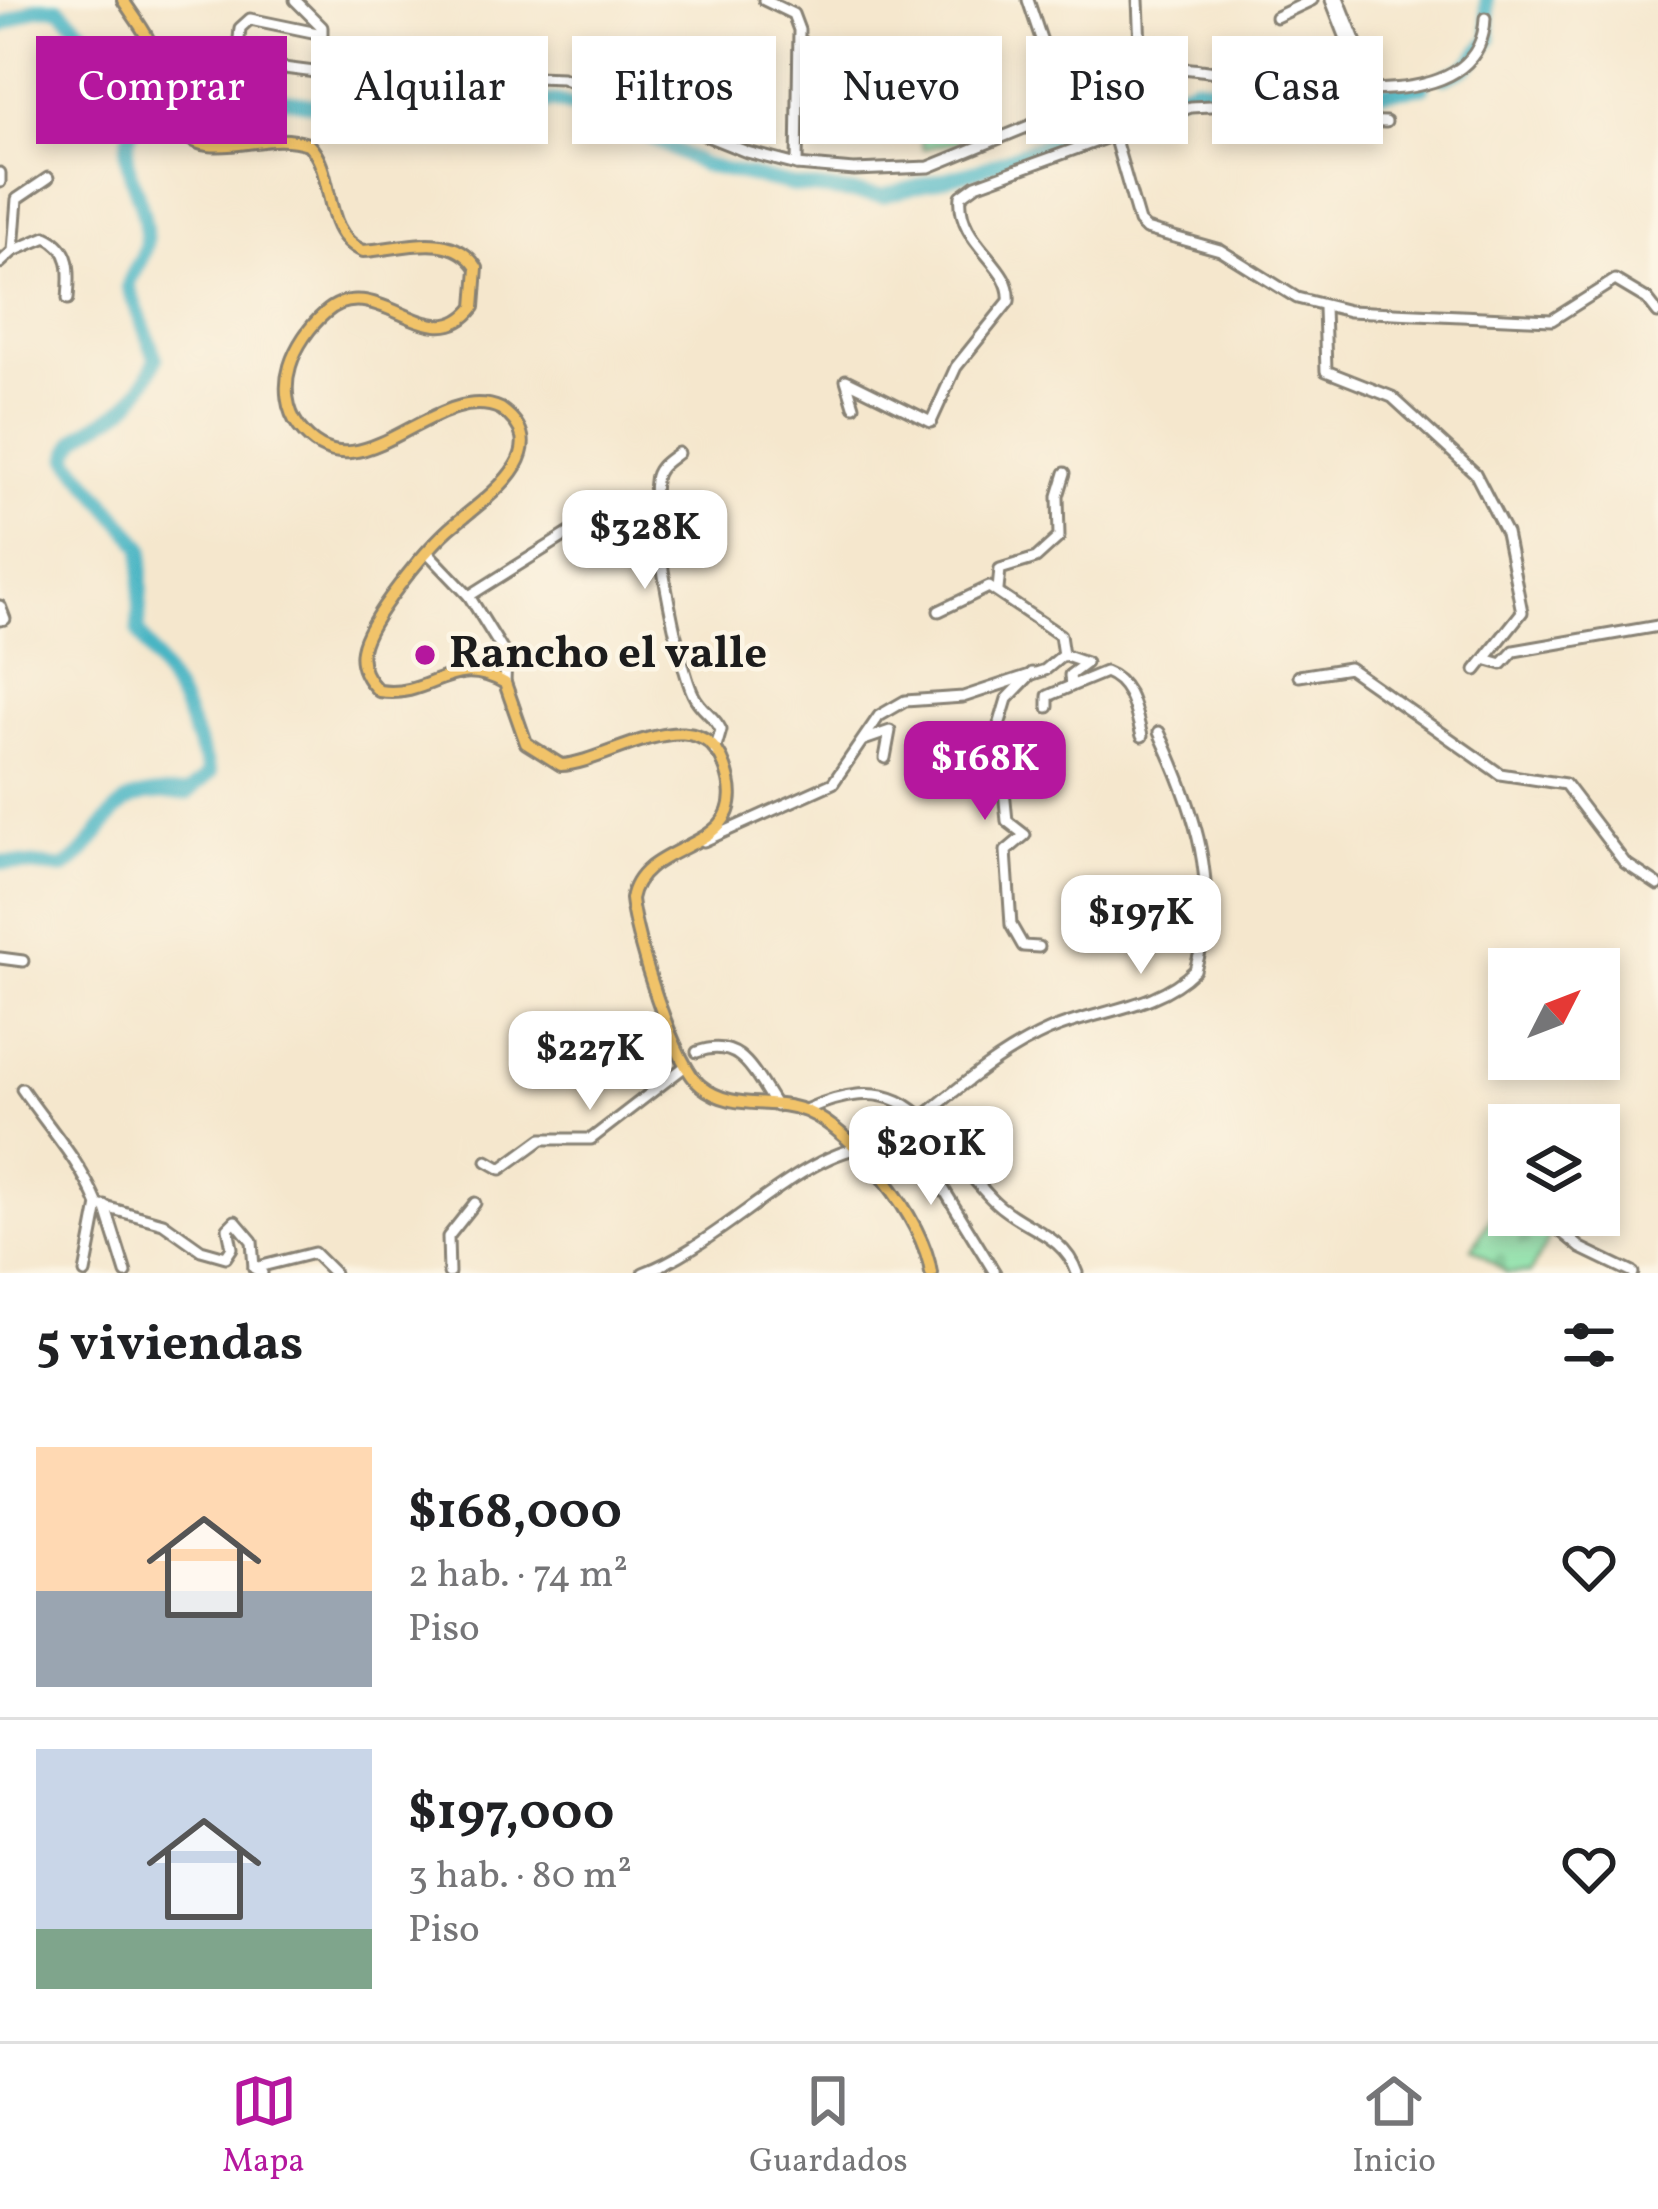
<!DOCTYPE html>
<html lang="es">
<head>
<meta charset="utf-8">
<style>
	:root { --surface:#fff; --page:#f2f2f2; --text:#202124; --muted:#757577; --line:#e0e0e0; --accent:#b5179e }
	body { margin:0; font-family:Vollkorn,serif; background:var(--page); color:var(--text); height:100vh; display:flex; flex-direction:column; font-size:45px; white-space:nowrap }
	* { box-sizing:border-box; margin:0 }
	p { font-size:39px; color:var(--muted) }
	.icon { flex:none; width:66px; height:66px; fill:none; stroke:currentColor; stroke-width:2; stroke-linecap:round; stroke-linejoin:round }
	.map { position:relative; height:1273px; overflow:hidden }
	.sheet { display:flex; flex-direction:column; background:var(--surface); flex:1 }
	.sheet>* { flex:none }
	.top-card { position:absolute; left:36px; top:36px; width:1587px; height:108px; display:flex; gap:24px }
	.needle { width:78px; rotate:48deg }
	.buttons { position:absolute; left:1488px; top:948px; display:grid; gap:24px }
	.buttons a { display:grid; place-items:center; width:132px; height:132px; border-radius:0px; background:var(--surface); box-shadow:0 6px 18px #0003; font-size:60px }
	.price { position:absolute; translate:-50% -102px; padding:0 27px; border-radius:24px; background:#fff; color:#222; font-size:39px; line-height:78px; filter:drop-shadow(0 3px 6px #0008) }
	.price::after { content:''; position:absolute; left:50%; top:72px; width:36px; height:27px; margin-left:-18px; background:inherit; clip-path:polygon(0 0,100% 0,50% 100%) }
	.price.active { background:var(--accent); color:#fff }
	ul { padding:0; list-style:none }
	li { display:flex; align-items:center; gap:36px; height:300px; padding:0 36px }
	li+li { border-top:3px solid var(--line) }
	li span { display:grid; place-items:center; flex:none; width:336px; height:240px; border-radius:0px; color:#555 }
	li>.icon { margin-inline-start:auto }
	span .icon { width:144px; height:144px; fill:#fffc; stroke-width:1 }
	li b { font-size:51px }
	h2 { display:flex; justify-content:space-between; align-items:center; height:144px; padding:0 36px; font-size:51px }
	.chip { padding:0 42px; border-radius:0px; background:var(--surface); box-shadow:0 6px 18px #0003; font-size:42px; line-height:108px }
	.chip.active { background:var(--accent); color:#fff }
	.tab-bar { display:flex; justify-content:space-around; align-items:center; height:168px; border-top:3px solid var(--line); background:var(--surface); font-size:33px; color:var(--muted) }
	.tab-bar a { display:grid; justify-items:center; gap:6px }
	.tab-bar .active { color:var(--accent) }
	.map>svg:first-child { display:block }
</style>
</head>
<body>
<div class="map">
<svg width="1658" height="1273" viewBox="0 0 1658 1273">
	<defs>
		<pattern id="cemetery-stones" width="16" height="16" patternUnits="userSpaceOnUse" patternTransform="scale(3)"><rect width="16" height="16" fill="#84dfa5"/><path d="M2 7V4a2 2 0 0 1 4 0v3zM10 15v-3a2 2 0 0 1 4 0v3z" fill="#71bf8d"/></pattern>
	</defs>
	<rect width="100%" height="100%" fill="#fcf5e5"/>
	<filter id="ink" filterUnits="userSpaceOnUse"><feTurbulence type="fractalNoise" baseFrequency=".00833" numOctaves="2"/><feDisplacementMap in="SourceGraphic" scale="24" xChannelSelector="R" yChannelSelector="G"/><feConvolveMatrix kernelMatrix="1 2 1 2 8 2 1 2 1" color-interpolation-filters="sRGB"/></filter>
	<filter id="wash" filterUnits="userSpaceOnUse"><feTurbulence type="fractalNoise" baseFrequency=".004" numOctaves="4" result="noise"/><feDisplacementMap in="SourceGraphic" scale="48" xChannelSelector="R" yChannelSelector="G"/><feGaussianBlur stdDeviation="2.7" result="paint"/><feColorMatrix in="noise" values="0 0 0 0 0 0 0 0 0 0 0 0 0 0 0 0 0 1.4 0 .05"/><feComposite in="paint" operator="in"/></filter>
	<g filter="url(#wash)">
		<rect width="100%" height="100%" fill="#f5e7cd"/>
		<path fill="url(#cemetery-stones)" stroke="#507e60" stroke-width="3" d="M1507,1190L1509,1215H1537L1554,1229L1530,1273H1507L1472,1248Z"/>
		<path fill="#84dfa5" stroke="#507e60" stroke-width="3" d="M955,123L959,141L923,149L919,130Z"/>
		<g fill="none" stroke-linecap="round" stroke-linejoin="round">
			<g stroke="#48b5c4" stroke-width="15">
				<path d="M0,26L37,8H59L156,103"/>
				<path d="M1445,77L1467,67L1490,39L1486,0"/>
				<path d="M0,862L63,868C94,851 104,814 130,800C149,791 168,794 188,793L210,773L182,703L138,631L143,548L68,458C72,431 105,424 124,408C138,396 149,376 156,359L128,286C132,271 145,258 146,243C149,185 95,150 156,103L215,106L271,97L416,123L553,101L614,118L703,165L795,186L882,196L978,170L1195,86L1345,97L1423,87"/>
			</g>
		</g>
	</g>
	<g filter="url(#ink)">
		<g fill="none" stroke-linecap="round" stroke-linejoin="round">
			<g stroke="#888274" stroke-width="15">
				<g id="minor">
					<path d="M764,0L793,14L799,30L797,165"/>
					<path d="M1028,0L1065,110"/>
					<path d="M1331,0L1367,92"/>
					<path d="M1339,0L1375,91"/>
					<path d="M1276,17L1312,0"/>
					<path d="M237,62L240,28L250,19L322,34V27L295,0"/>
					<path d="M158,64L237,62L462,91L536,77L562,78L747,152L797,165L854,170L929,167L1122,88L1141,69L1138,0"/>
					<path d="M1141,69L1163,66C1176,69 1187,68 1200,70C1266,77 1481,133 1485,18"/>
					<path d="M1103,98L1139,222L1146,229L1220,250L1297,298L1349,311L1552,320L1615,280L1647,299L1658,313"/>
					<path d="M0,173V182"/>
					<path d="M13,251L46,237C73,249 70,273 68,299"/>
					<path d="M0,263L13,251L17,199L48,178"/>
					<path d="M1324,307L1326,371L1392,397L1475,473L1506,533L1522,612L1476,670"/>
					<path d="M854,406L846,380L931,422L956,367L1009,301C1013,264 956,244 961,196L976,185L1191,107L1229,105L1323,120L1386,122"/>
					<path d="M678,453C668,461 656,467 655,481C650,516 677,660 693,694C700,710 714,715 721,730L715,751"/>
					<path d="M427,552L469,596"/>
					<path d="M998,590L1000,569L1036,558L1059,537L1058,496L1065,473"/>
					<path d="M0,606L5,619L0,620"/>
					<path d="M1063,655L1086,663L1070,675L1071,686L1105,672C1132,682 1135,711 1142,736"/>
					<path d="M1488,660L1502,664L1514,651L1658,626"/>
					<path d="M1032,673L1007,699L998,729L1007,821L1025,835L1006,851L1011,925L1023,946L1039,947"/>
					<path d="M1299,676L1349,668L1500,774L1565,784L1625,863L1658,885"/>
					<path d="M505,683L506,656L469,596L598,515"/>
					<path d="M1048,707V696L1071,686"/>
					<path d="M864,740L890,731L885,758"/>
					<path d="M1000,757L1027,733"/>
					<path d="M704,841L833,783L879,716L905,701L963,697L1045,670L1063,655L1060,635L989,587L939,611"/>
					<path d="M0,958L23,961"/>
					<path d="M697,1052C741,1036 754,1073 776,1106"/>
					<path d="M22,1089C49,1128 80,1161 98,1205"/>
					<path d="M805,1110C917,1061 930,1138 994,1201C1022,1229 1063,1232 1077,1273"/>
					<path d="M924,1116C963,1084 1001,1052 1048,1031C1095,1010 1157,1009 1195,970C1222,886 1194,808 1159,732"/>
					<path d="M487,1161L501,1169L542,1139H591L683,1068"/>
					<path d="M105,1206L126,1273"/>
					<path d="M1541,1215L1581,1248L1633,1273"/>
					<path d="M254,1268L314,1253L334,1273"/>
					<path d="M85,1273L98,1205L163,1223L201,1250L226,1257L232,1248L228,1228L235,1221L252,1241L254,1268L262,1273"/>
					<path d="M449,1273L448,1237L475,1203"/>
					<path d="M643,1273C716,1247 796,1157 864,1147C886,1143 908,1152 927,1162L995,1273"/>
				</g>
			</g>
			<g stroke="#888274" stroke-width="16">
				<path id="major" d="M123,0C131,13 141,25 148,39C166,73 160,139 208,145C243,149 273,132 308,144C337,173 320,232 363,251C402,249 452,229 477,268L474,307C431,363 375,268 325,313C310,326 296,346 290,366C284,386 286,410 299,427C358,504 435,378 501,409C561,452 481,501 449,529C426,550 367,620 362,650C359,666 368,681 379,691C433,699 450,652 505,683L526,743L561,765C611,763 708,686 729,780C746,854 641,839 631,899C635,937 673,1063 701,1086C733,1112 771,1097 806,1111C856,1132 924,1220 931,1273"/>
			</g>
			<use href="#minor" stroke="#fff" stroke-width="9"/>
			<use href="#major" stroke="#f1c369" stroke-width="10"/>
		</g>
	</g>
	<circle fill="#b5179e" stroke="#fcf5e5" stroke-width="4.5" cx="425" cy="655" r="12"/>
	<g text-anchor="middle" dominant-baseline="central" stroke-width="9" stroke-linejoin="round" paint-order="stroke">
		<g font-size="45" font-weight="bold" fill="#1c1c1c" stroke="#fcf5e5" text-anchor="start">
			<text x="449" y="655">Rancho el valle</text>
		</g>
	</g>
</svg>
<div class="buttons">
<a><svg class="needle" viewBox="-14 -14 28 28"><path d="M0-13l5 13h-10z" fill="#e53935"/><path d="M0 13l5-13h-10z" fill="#757577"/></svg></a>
<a><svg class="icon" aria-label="layers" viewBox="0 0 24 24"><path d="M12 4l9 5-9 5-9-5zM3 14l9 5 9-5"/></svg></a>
</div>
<b class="price" style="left:645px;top:592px">$328K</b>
<b class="price active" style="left:985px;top:823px">$168K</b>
<b class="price" style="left:1141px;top:977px">$197K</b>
<b class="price" style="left:590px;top:1113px">$227K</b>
<b class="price" style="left:931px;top:1208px">$201K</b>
<div class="top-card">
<a class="chip active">Comprar</a>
<a class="chip">Alquilar</a>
<a class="chip">Filtros</a>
<a class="chip">Nuevo</a>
<a class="chip">Piso</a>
<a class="chip">Casa</a>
</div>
</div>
<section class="sheet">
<h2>5 viviendas<svg class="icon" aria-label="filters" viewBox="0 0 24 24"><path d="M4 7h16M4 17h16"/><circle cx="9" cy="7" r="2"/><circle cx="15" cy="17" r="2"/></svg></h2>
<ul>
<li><span style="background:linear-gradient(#ffd9b3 60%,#9aa5b1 0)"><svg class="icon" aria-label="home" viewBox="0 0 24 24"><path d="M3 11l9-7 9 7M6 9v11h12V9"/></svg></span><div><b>$168,000</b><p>2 hab. · 74 m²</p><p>Piso</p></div><svg class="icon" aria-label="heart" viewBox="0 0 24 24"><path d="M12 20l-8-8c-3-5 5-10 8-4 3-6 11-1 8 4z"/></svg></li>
<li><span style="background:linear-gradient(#c9d6e8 75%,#7fa58c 0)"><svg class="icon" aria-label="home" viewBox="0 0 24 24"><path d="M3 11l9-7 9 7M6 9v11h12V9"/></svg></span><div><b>$197,000</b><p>3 hab. · 80 m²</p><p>Piso</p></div><svg class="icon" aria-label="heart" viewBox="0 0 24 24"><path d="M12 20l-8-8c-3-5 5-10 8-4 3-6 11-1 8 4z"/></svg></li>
</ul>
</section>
<nav class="tab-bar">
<a class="active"><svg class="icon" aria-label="map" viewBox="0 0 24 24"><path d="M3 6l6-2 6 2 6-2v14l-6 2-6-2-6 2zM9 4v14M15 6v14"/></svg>Mapa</a>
<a><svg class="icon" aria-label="saved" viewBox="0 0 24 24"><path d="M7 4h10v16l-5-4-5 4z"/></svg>Guardados</a>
<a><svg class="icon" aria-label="home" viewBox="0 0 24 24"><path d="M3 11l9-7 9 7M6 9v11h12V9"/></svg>Inicio</a>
</nav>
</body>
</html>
